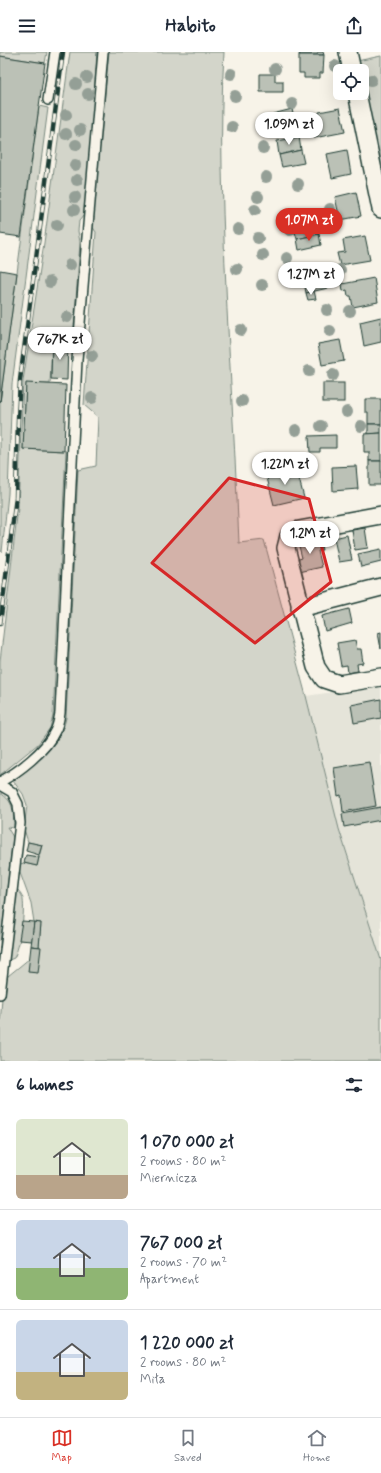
<!DOCTYPE html>
<html lang="en">
<head>
<meta charset="utf-8">
<style>
	:root { --surface:#fff; --page:#f2f2f3; --text:#1f2937; --muted:#747a83; --line:#e0e1e3; --accent:#d93025 }
	body { margin:0; font-family:Mynerve,sans-serif; background:var(--page); color:var(--text); height:100vh; display:flex; flex-direction:column; font-size:15px; white-space:nowrap }
	* { box-sizing:border-box; margin:0 }
	p { font-size:13px; color:var(--muted) }
	.icon { flex:none; width:22px; height:22px; fill:none; stroke:currentColor; stroke-width:2; stroke-linecap:round; stroke-linejoin:round }
	.map { position:relative; height:1009px; overflow:hidden }
	.drawer { display:flex; flex-direction:column; background:var(--surface); flex:1 }
	.drawer>* { flex:none }
	.controls { position:absolute; left:333px; top:12px; display:grid; gap:8px }
	.controls a { display:grid; place-items:center; width:36px; height:36px; border-radius:6px; background:var(--surface); box-shadow:0 4px 16px #0002; font-size:20px }
	.price { position:absolute; translate:-50% -34px; padding:0 9px; border-radius:14px; background:#fff; color:#222; font-size:13px; line-height:26px; filter:drop-shadow(0 1px 2px #0008) }
	.price::after { content:''; position:absolute; left:50%; top:24px; width:12px; height:9px; margin-left:-6px; background:inherit; clip-path:polygon(0 0,100% 0,50% 100%) }
	.price.selected { background:var(--accent); color:#fff }
	ul { padding:0; list-style:none }
	li { display:flex; align-items:center; gap:12px; height:100px; padding:0 16px }
	li+li { border-top:1px solid var(--line) }
	li span { display:grid; place-items:center; flex:none; width:112px; height:80px; border-radius:6px; color:#555 }
	li>.icon { margin-inline-start:auto }
	span .icon { width:48px; height:48px; fill:#fffc; stroke-width:1 }
	li b { font-size:17px }
	h2 { display:flex; justify-content:space-between; align-items:center; height:48px; padding:0 16px; font-size:17px }
	header { display:flex; justify-content:space-between; align-items:center; height:52px; padding:0 16px; background:var(--surface); font-size:18px; font-weight:700 }
	.tabs { display:flex; justify-content:space-around; align-items:center; height:56px; border-top:1px solid var(--line); background:var(--surface); font-size:11px; color:var(--muted) }
	.tabs a { display:grid; justify-items:center; gap:2px }
	.tabs .selected { color:var(--accent) }
	.map>svg:first-child { display:block }
</style>
</head>
<body>
<header><svg class="icon" aria-label="menu" viewBox="0 0 24 24"><path d="M4 6h16M4 12h16M4 18h16"/></svg>Habito<svg class="icon" aria-label="share" viewBox="0 0 24 24"><path d="M12 15V3M7 8l5-5 5 5M5 13v7h14v-7"/></svg></header>
<div class="map">
<svg width="381" height="1009" viewBox="0 0 381 1009">
	<rect width="100%" height="100%" fill="#f7f3e8"/>
	<filter id="ink" filterUnits="userSpaceOnUse"><feTurbulence type="fractalNoise" baseFrequency=".025" numOctaves="2"/><feDisplacementMap in="SourceGraphic" scale="8" xChannelSelector="R" yChannelSelector="G"/><feConvolveMatrix kernelMatrix="1 2 1 2 8 2 1 2 1" color-interpolation-filters="sRGB"/></filter>
	<g filter="url(#ink)">
		<path fill="#e5e4d9" d="M381,633V908L339,777L306,644Z"/>
		<g fill="#d3d5ca" stroke="#79897f">
			<path d="M0,0H47L45,11L0,4Z"/>
			<path d="M70,0H97L92,77L86,144L84,163L79,169L78,179L80,190L73,291L52,290L50,332H26L23,397L66,399L53,664L50,676L38,692L0,723V609L18,456L23,329L44,191Z"/>
			<path d="M109,0H224C222,38 221,77 222,115C224,241 234,366 239,491L264,488L306,644L339,777L381,908V1009H0V973L3,933L8,924L30,906L39,895L41,871L34,870L31,851L19,818L20,812L24,811L37,814L42,793L28,790L24,777L27,753L23,742L13,729C35,711 60,695 66,666L78,418L96,414L98,365L84,353L96,180L92,174Z"/>
			<path d="M381,4V128L362,38V19H359L357,9Z"/>
			<path d="M39,54L48,56L12,332L8,442L2,500L0,497V350Z"/>
			<path d="M0,741C15,750 13,760 14,776L7,775L13,785L0,897Z"/>
			<path d="M17,837C20,840 23,844 23,848C25,861 20,895 14,906L9,908L7,904Z"/>
		</g>
		<g fill="#bbc1b6" stroke="#1f3d34">
			<path d="M300,0H323L324,3H299Z"/>
			<path d="M299,3H324L323,21H320V26H304V21H299Z"/>
			<path d="M0,4L45,11L21,185L0,182Z"/>
			<path d="M260,22H275V29H283V40H260Z"/>
			<path d="M340,56L345,80L314,86L312,76H309L308,71L320,69L319,60Z"/>
			<path d="M292,57L294,67L275,71L273,62Z"/>
			<path d="M299,85L301,98L279,103L277,89Z"/>
			<path d="M301,98L304,111L282,115L279,103Z"/>
			<path d="M347,98L351,122L332,126L327,102Z"/>
			<path d="M356,140L361,164L340,168L335,145Z"/>
			<path d="M317,171L319,182L297,187L294,176Z"/>
			<path d="M319,182L321,193L299,198L297,187Z"/>
			<path d="M365,184L370,208L340,213L337,201L345,200L343,188Z"/>
			<path d="M0,218L17,221L0,350Z"/>
			<path d="M326,225L328,236L306,241L304,229Z"/>
			<path d="M374,226L378,250L353,255L351,244H348L347,238L343,239L342,232Z"/>
			<path d="M314,239L316,247L308,248L306,241Z"/>
			<path d="M381,265V290L364,294L360,270Z"/>
			<path d="M340,288L344,309L322,313L318,292Z"/>
			<path d="M52,290H68L67,328L51,327Z"/>
			<path d="M26,331L66,333L64,399L23,397Z"/>
			<rect x="323" y="331" width="21" height="19"/>
			<path d="M365,347H381V372H368V360H365Z"/>
			<path d="M368,372H381V381L368,382Z"/>
			<path d="M381,381V409H369V400H364V382Z"/>
			<path d="M336,383V396H320V400H310L309,384Z"/>
			<rect x="369" y="409" width="12" height="24"/>
			<path d="M356,414L358,437L333,439L332,415Z"/>
			<path d="M296,415L304,446L274,453L266,422Z"/>
			<path d="M365,476L368,496L355,498L352,478Z"/>
			<path d="M347,483L352,508L339,510L334,486Z"/>
			<path d="M319,485L322,498L318,499L322,515L299,520L296,508L302,506L298,490Z"/>
			<path d="M381,497V510L361,515L358,502Z"/>
			<path d="M349,557L352,571L325,579L322,564Z"/>
			<path d="M381,580V597L378,581Z"/>
			<path d="M355,588L357,597H361L363,611L357,612L358,619L348,621L347,613L341,614L337,591Z"/>
			<path d="M381,647V666L354,671L351,653Z"/>
			<path d="M369,710L376,754L343,760L341,743L338,744L334,716Z"/>
			<path d="M381,755V768L344,775L342,762Z"/>
			<path d="M28,790L42,793L39,803L26,799Z"/>
			<path d="M26,803L39,805L37,814L24,811Z"/>
			<path d="M22,869L34,870L32,889L19,888Z"/>
			<path d="M34,870L41,871L39,895L31,894Z"/>
			<path d="M31,894L41,895L38,921L28,920Z"/>
		</g>
		<g fill="none" stroke-linecap="round" stroke-linejoin="round">
			<g stroke="#1f3d34" stroke-width="12">
				<g id="lane">
					<path d="M48,48L55,0"/>
					<path d="M0,730C18,720 46,699 55,679C58,674 59,667 60,661L77,308L88,173L103,0"/>
					<path d="M0,733L12,740L18,752L20,771L0,942"/>
				</g>
			</g>
			<g stroke="#1f3d34" stroke-width="20">
				<g id="street">
					<path d="M348,0L352,19"/>
					<path d="M357,41L381,157"/>
					<path d="M381,463L299,478L289,484L286,496L316,615L324,627L339,632L381,625"/>
					<path d="M300,556L381,535"/>
				</g>
			</g>
			<use href="#lane" stroke="#f7f3e8" stroke-width="9"/>
			<use href="#street" stroke="#f7f3e8" stroke-width="17"/>
			<g stroke="#1f3d34" stroke-width="4.5">
				<path id="rail" d="M0,572L16,445L18,367L20,328L63,0"/>
			</g>
			<use href="#rail" stroke="#f7f3e8" stroke-width="3" stroke-dasharray="9" stroke-linecap="butt"/>
		</g>
		<g fill="#949f96">
			<circle cx="335" cy="14" r="6"/>
			<circle cx="275" cy="17" r="6"/>
			<circle cx="231" cy="22" r="6"/>
			<circle cx="87" cy="25" r="6"/>
			<circle cx="371" cy="28" r="6"/>
			<circle cx="76" cy="32" r="6"/>
			<circle cx="88" cy="42" r="6"/>
			<circle cx="235" cy="44" r="6"/>
			<circle cx="292" cy="52" r="6"/>
			<circle cx="66" cy="63" r="6"/>
			<circle cx="232" cy="75" r="6"/>
			<circle cx="80" cy="78" r="6"/>
			<circle cx="66" cy="82" r="6"/>
			<circle cx="76" cy="93" r="6"/>
			<circle cx="263" cy="96" r="6"/>
			<circle cx="75" cy="113" r="6"/>
			<circle cx="266" cy="125" r="6"/>
			<circle cx="77" cy="128" r="6"/>
			<circle cx="298" cy="132" r="6"/>
			<circle cx="75" cy="145" r="6"/>
			<circle cx="258" cy="145" r="6"/>
			<circle cx="330" cy="157" r="6"/>
			<circle cx="74" cy="158" r="6"/>
			<circle cx="255" cy="158" r="6"/>
			<circle cx="308" cy="164" r="6"/>
			<circle cx="294" cy="166" r="6"/>
			<circle cx="57" cy="173" r="6"/>
			<circle cx="238" cy="177" r="6"/>
			<circle cx="290" cy="178" r="6"/>
			<circle cx="258" cy="186" r="6"/>
			<circle cx="263" cy="203" r="6"/>
			<circle cx="287" cy="206" r="6"/>
			<circle cx="70" cy="213" r="6"/>
			<circle cx="237" cy="217" r="6"/>
			<circle cx="340" cy="218" r="6"/>
			<circle cx="288" cy="227" r="6"/>
			<circle cx="50" cy="230" r="6"/>
			<circle cx="262" cy="233" r="6"/>
			<circle cx="327" cy="258" r="6"/>
			<circle cx="350" cy="259" r="6"/>
			<circle cx="67" cy="265" r="6"/>
			<circle cx="241" cy="278" r="6"/>
			<circle cx="330" cy="279" r="6"/>
			<circle cx="41" cy="294" r="6"/>
			<circle cx="92" cy="304" r="6"/>
			<circle cx="309" cy="319" r="6"/>
			<circle cx="333" cy="323" r="6"/>
			<circle cx="92" cy="346" r="6"/>
			<circle cx="242" cy="349" r="6"/>
			<circle cx="347" cy="360" r="6"/>
			<circle cx="321" cy="374" r="6"/>
			<circle cx="361" cy="374" r="6"/>
			<circle cx="296" cy="378" r="6"/>
		</g>
	</g>
	<path fill="#d62828" fill-opacity="0.2" stroke="#d62828" stroke-width="3" stroke-linejoin="round" d="M229,426L309,447L331,530L255,591L152,511Z"/>
</svg>
<div class="controls">
<a><svg class="icon" aria-label="locate" viewBox="0 0 24 24"><circle cx="12" cy="12" r="6"/><path d="M12 2v4M12 18v4M2 12h4M18 12h4"/></svg></a>
</div>
<b class="price" style="left:289px;top:94px">1.09M zł</b>
<b class="price selected" style="left:309px;top:190px">1.07M zł</b>
<b class="price" style="left:311px;top:244px">1.27M zł</b>
<b class="price" style="left:60px;top:309px">767K zł</b>
<b class="price" style="left:285px;top:434px">1.22M zł</b>
<b class="price" style="left:310px;top:503px">1.2M zł</b>
</div>
<section class="drawer">
<h2>6 homes<svg class="icon" aria-label="filters" viewBox="0 0 24 24"><path d="M4 7h16M4 17h16"/><circle cx="9" cy="7" r="2"/><circle cx="15" cy="17" r="2"/></svg></h2>
<ul>
<li><span style="background:linear-gradient(#dfe7d0 70%,#b9a48a 0)"><svg class="icon" aria-label="home" viewBox="0 0 24 24"><path d="M3 11l9-7 9 7M6 9v11h12V9"/></svg></span><div><b>1 070 000 zł</b><p>2 rooms · 80 m²</p><p>Miernicza</p></div></li>
<li><span style="background:linear-gradient(#c9d6e8 60%,#8fb573 0)"><svg class="icon" aria-label="home" viewBox="0 0 24 24"><path d="M3 11l9-7 9 7M6 9v11h12V9"/></svg></span><div><b>767 000 zł</b><p>2 rooms · 70 m²</p><p>Apartment</p></div></li>
<li><span style="background:linear-gradient(#c9d6e8 65%,#c2b280 0)"><svg class="icon" aria-label="home" viewBox="0 0 24 24"><path d="M3 11l9-7 9 7M6 9v11h12V9"/></svg></span><div><b>1 220 000 zł</b><p>2 rooms · 80 m²</p><p>Miła</p></div></li>
</ul>
</section>
<nav class="tabs">
<a class="selected"><svg class="icon" aria-label="map" viewBox="0 0 24 24"><path d="M3 6l6-2 6 2 6-2v14l-6 2-6-2-6 2zM9 4v14M15 6v14"/></svg>Map</a>
<a><svg class="icon" aria-label="saved" viewBox="0 0 24 24"><path d="M7 4h10v16l-5-4-5 4z"/></svg>Saved</a>
<a><svg class="icon" aria-label="home" viewBox="0 0 24 24"><path d="M3 11l9-7 9 7M6 9v11h12V9"/></svg>Home</a>
</nav>
</body>
</html>
